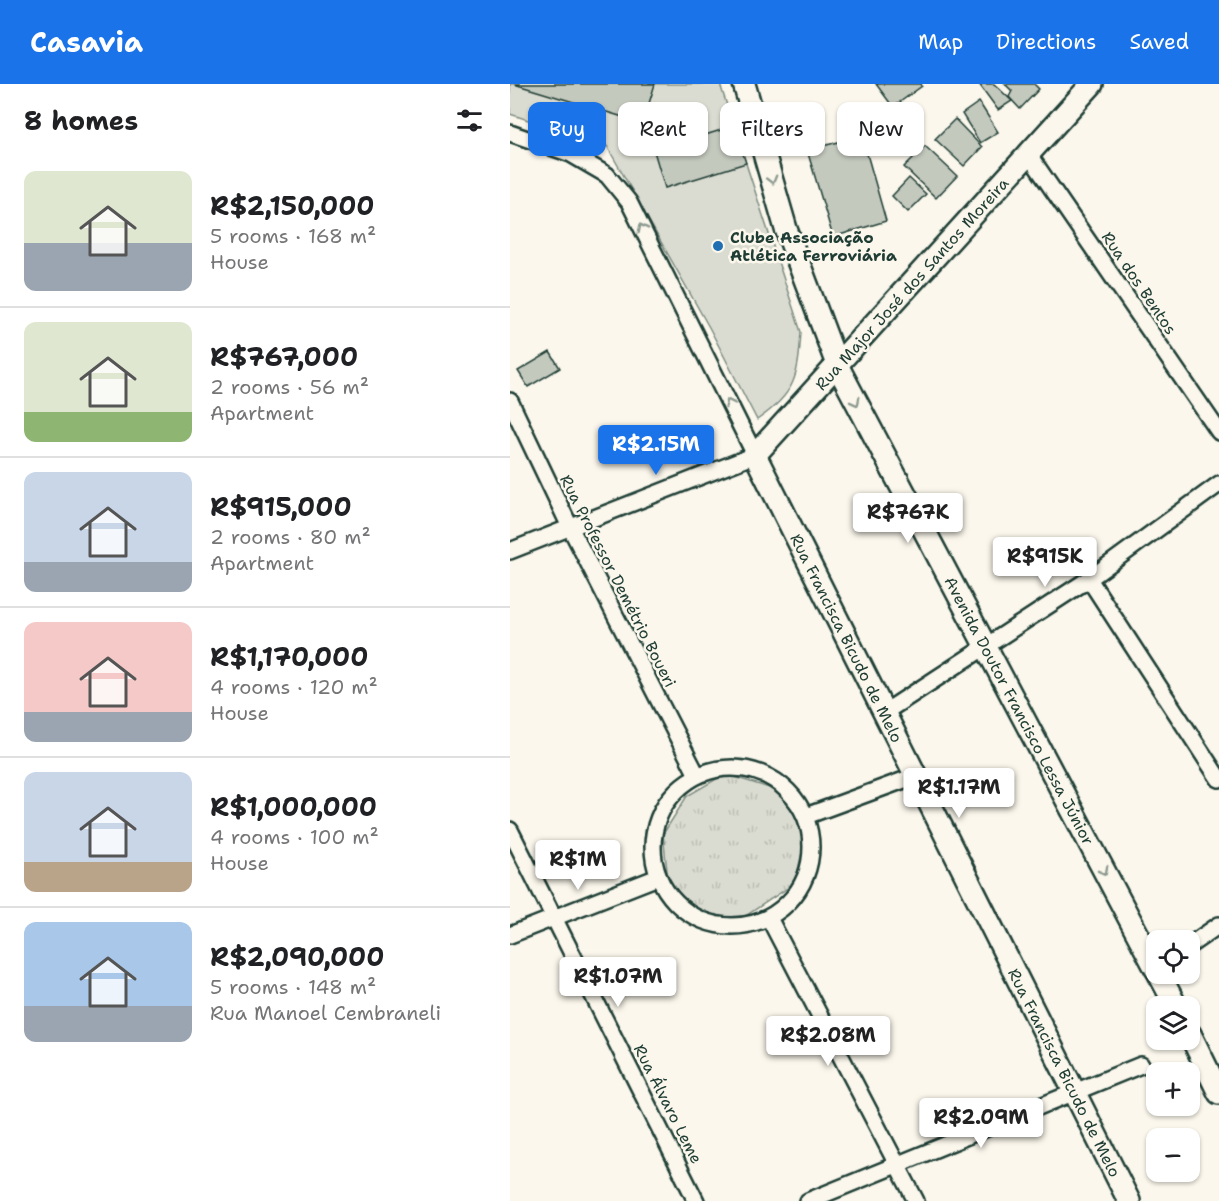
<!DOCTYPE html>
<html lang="en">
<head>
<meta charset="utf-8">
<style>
	:root { --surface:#fff; --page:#f2f2f2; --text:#202124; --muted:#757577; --line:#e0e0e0; --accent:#1a73e8 }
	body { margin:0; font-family:"Shantell Sans",sans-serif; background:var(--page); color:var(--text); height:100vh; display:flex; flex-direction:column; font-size:22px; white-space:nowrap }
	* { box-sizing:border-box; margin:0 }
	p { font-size:20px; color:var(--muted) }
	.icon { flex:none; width:33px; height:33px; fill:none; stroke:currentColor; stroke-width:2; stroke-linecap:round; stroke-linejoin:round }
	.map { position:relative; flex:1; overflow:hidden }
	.details { display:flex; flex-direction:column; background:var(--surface); width:510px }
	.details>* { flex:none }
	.banner { position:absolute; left:18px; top:18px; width:570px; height:54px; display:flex; gap:12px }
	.buttons { position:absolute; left:636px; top:846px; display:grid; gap:12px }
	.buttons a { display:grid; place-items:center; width:54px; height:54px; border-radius:12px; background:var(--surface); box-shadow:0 2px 4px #0004; font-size:30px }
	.price { position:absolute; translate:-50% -51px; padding:0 14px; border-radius:6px; background:#fff; color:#222; font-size:20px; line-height:39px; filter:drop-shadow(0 2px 3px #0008) }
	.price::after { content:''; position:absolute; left:50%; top:36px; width:18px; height:14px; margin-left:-9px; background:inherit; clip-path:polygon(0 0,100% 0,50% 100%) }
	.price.active { background:var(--accent); color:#fff }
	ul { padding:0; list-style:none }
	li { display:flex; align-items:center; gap:18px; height:150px; padding:0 24px }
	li+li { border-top:2px solid var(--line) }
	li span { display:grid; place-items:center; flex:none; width:168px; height:120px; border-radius:12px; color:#555 }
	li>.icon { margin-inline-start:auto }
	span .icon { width:72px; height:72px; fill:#fffc; stroke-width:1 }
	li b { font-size:26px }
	h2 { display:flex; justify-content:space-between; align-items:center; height:72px; padding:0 24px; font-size:26px }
	.pill { padding:0 21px; border-radius:12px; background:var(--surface); box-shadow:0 2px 4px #0004; font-size:21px; line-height:54px }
	.pill.active { background:var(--accent); color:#fff }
	header { display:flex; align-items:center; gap:36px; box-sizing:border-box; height:84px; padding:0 30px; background:var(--accent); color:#fff }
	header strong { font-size:28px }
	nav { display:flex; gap:33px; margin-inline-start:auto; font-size:21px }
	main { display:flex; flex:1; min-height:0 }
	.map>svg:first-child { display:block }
</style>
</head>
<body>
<header>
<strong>Casavia</strong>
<nav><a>Map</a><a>Directions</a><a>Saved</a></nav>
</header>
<main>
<section class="details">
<h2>8 homes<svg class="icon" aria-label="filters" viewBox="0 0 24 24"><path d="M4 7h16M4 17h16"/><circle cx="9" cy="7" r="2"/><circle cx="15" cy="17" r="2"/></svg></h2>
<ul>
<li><span style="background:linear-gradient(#dfe7d0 60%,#9aa5b1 0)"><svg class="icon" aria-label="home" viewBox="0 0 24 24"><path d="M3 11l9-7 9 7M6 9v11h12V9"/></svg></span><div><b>R$2,150,000</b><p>5 rooms · 168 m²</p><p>House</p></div></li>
<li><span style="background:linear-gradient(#dfe7d0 75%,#8fb573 0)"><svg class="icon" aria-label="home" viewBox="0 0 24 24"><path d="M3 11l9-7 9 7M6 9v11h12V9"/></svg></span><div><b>R$767,000</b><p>2 rooms · 56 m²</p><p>Apartment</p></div></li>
<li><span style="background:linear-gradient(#c9d6e8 75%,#9aa5b1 0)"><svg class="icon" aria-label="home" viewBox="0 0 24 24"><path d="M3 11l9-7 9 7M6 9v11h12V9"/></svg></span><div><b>R$915,000</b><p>2 rooms · 80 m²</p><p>Apartment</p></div></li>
<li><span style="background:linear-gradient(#f6c9c9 75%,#9aa5b1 0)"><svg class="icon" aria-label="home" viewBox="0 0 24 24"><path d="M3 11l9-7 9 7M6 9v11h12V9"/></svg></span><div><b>R$1,170,000</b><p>4 rooms · 120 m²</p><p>House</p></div></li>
<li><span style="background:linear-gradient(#c9d6e8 75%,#b9a48a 0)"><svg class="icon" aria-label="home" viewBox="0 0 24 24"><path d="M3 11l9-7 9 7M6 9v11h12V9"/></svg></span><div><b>R$1,000,000</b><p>4 rooms · 100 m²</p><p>House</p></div></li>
<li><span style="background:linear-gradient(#a9c7e8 70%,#9aa5b1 0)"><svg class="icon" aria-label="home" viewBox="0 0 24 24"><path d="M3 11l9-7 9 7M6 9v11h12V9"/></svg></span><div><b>R$2,090,000</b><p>5 rooms · 148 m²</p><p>Rua Manoel Cembraneli</p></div></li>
</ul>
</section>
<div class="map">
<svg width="709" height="1117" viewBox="0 0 709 1117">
	<defs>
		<pattern id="park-tufts" width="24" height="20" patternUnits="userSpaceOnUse" patternTransform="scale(1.5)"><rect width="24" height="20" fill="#dbdcd1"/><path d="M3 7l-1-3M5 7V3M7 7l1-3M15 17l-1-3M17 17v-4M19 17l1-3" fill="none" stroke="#bcbeb4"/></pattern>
	</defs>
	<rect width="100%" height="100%" fill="#fbf7ec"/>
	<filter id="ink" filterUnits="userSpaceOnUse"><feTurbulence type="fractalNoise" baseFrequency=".0167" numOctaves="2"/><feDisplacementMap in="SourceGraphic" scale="12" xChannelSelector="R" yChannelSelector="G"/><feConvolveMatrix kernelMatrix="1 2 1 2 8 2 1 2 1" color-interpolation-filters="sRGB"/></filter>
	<g filter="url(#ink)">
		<path fill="#dbdcd1" stroke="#7d8c82" stroke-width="1.5" d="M0,0H210L291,248C288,293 286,309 247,336L200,245L97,62L0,30Z"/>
		<path fill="url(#park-tufts)" stroke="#7d8c82" stroke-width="1.5" d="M215,690L275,709L295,755L285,799L225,839L182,823L158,796L153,750L177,712Z"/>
		<g fill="#c4c9be" stroke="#1f3d34" stroke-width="1.5">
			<path d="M4,0H145L133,39Z"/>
			<path d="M366,0H411L412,2L383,23Z"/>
			<path d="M469,0H484L502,17L488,26Z"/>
			<path d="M495,0H524L529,5L510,25L499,13L502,7Z"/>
			<path d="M469,18L488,48L470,59L452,30Z"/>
			<path d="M445,35L472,63L454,82L425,55Z"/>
			<path d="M224,42L236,79L155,104L144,67Z"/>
			<path d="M352,52L376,137L323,153L297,66Z"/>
			<path d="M415,62L447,92L426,114L394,83Z"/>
			<path d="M399,94L416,110L398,128L382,112Z"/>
			<path d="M40,268L50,284L18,303L8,287Z"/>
		</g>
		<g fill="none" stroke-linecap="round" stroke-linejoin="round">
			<g stroke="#1f3d34" stroke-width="20">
				<g id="street">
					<path d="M0,49L61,70L97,91L119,118L245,371L0,467"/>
					<path d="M519,71L709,348"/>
					<path d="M0,317L60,443L187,691"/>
					<path d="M579,495L709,695"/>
					<path d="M375,628L579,495L709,400"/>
					<circle cx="222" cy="763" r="79"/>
					<path d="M296,732L405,692"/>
					<path d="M0,746L186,1117"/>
					<path d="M259,834L406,1117"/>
					<path d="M0,851L148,793"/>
					<path d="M680,861L709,841"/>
					<path d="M298,1117L631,981"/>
				</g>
			</g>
			<g stroke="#1f3d34" stroke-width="26">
				<g id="secondary">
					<path id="s1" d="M234,0L276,145L328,283L646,885"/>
					<path id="s2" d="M582,0L245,371L619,1117"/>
					<path d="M649,890L666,922"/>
					<path d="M680,950L709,1009"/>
				</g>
			</g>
			<use href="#street" stroke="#fbf7ec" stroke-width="15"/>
			<use href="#secondary" stroke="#fbf7ec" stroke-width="21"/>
		</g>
		<defs><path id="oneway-chevron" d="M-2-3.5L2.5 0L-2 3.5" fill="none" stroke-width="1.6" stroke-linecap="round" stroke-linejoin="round" transform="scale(1.5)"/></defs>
		<g stroke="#8d9a90">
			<use href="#oneway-chevron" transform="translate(262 96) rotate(74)"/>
			<use href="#oneway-chevron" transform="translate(132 144) rotate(-116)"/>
			<use href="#oneway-chevron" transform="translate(346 318) rotate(62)"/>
			<use href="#oneway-chevron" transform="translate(219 319) rotate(-116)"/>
			<use href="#oneway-chevron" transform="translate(594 787) rotate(62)"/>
		</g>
	</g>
	<circle fill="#1f6fb2" stroke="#fbf7ec" stroke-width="2" cx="208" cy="162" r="6"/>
	<g text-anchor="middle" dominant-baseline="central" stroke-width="5" stroke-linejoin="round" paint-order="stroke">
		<g font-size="16" font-weight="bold" fill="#1f3d34" stroke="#fbf7ec" text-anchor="start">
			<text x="220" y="153">Clube Associação<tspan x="220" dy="18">Atlética Ferroviária</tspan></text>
		</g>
		<g font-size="16" fill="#1f3d34" stroke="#fbf7ec">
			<text transform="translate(629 199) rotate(56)">Rua dos Bentos</text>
			<text transform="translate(402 200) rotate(-48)">Rua Major José dos Santos Moreira</text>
			<text transform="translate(108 497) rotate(63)">Rua Professor Demétrio Boueri</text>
			<text stroke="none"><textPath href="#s2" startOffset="706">Rua Francisca Bicudo de Melo</textPath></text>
			<text stroke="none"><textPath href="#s1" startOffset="687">Avenida Doutor Francisco Lessa Júnior</textPath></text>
			<text stroke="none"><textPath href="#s2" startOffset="1192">Rua Francisca Bicudo de Melo</textPath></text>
			<text transform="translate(158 1020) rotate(63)">Rua Álvaro Leme</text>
		</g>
	</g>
</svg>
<div class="buttons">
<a><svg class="icon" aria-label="locate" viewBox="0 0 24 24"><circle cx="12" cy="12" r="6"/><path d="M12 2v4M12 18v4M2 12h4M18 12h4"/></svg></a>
<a><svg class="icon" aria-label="layers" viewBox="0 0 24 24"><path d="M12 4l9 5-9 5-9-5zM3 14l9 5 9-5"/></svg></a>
<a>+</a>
<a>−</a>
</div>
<b class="price active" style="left:146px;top:392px">R$2.15M</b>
<b class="price" style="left:398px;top:460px">R$767K</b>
<b class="price" style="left:535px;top:504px">R$915K</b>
<b class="price" style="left:449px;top:735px">R$1.17M</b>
<b class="price" style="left:68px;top:807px">R$1M</b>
<b class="price" style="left:108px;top:924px">R$1.07M</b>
<b class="price" style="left:318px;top:983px">R$2.08M</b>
<b class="price" style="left:471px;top:1065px">R$2.09M</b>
<div class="banner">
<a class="pill active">Buy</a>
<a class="pill">Rent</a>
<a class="pill">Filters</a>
<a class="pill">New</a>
</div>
</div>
</main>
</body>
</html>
